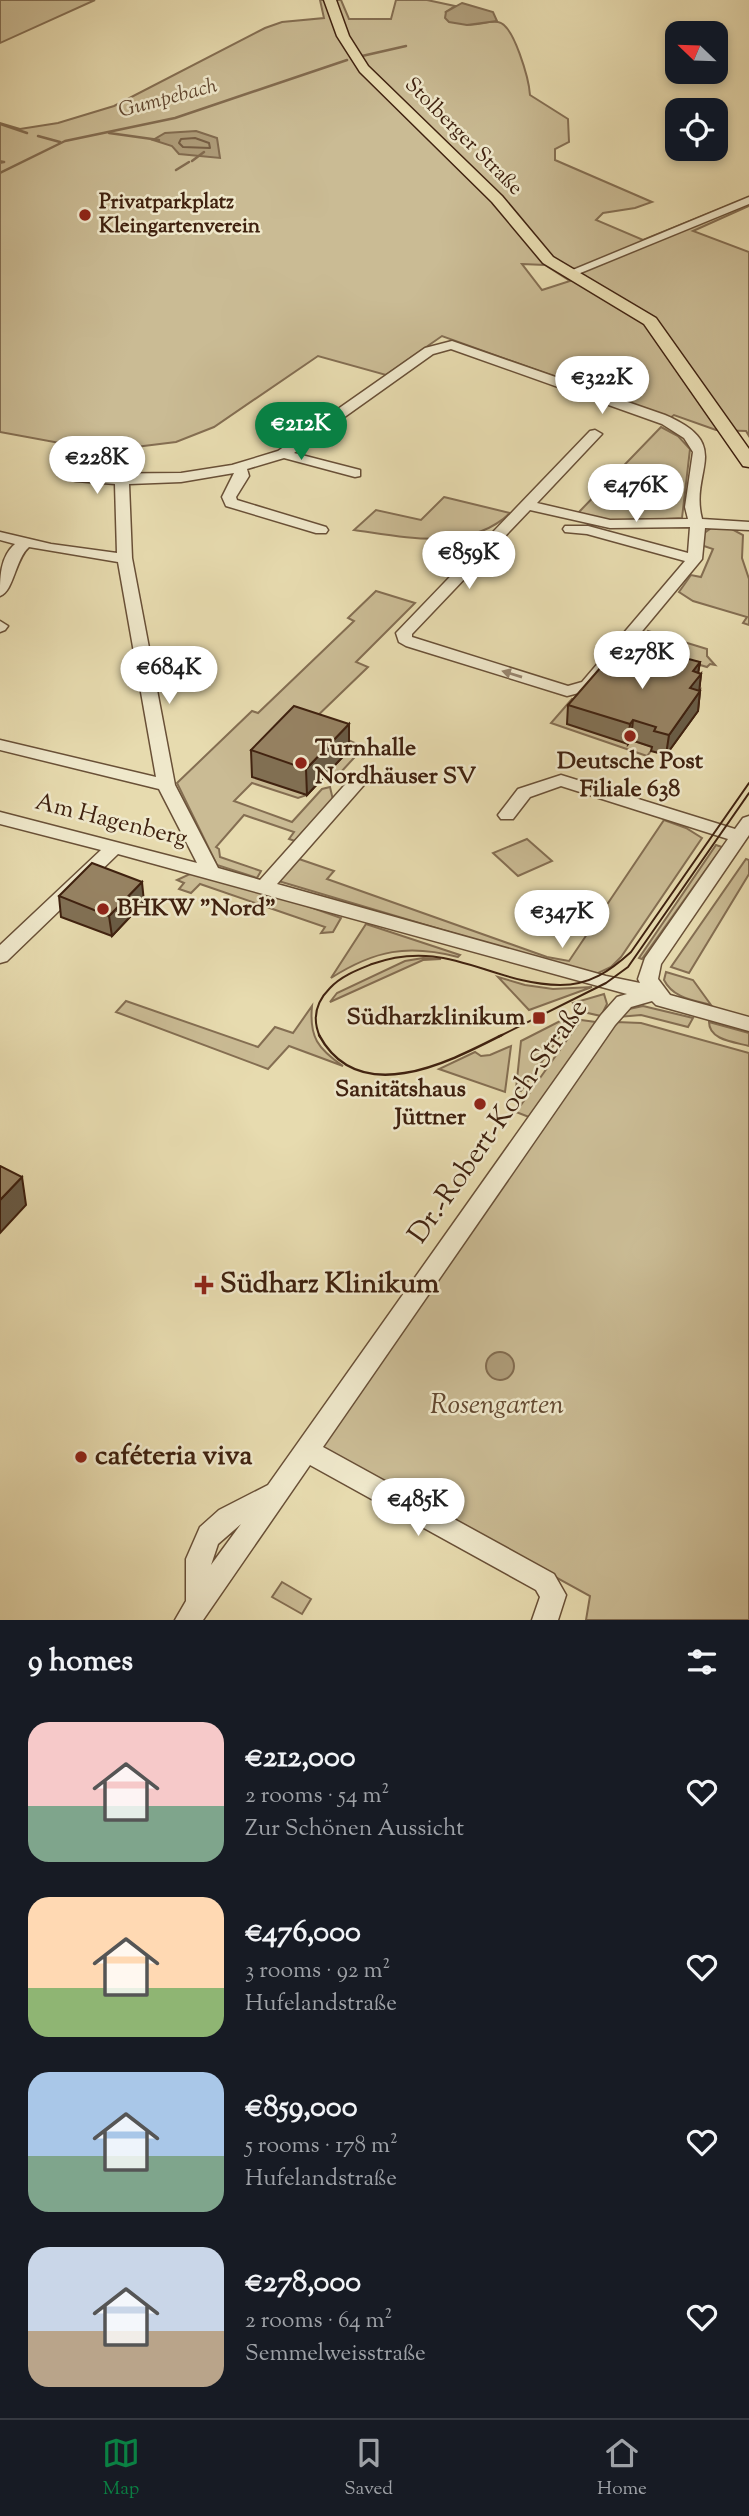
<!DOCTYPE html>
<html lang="en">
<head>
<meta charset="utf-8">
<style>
	:root { --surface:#171b24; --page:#20242c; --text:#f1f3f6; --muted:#9ea1a6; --line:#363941; --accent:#0b8043 }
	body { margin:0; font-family:"Sorts Mill Goudy",serif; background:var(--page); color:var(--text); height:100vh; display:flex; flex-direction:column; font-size:26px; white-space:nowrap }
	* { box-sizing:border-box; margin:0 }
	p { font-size:23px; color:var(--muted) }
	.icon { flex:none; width:38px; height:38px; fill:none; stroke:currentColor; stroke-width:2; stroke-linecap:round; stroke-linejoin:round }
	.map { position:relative; height:1620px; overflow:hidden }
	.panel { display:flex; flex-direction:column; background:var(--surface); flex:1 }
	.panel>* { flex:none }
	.needle { width:46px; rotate:293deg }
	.tools { position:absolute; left:665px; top:21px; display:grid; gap:14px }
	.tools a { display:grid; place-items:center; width:63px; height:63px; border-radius:14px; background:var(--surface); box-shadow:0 4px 10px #0003; font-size:35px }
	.price { position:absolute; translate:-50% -60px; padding:0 16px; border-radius:24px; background:#fff; color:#222; font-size:23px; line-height:46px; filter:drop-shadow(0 2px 4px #0008) }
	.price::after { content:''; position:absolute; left:50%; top:42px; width:21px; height:16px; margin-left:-10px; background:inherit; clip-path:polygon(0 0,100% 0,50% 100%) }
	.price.active { background:var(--accent); color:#fff }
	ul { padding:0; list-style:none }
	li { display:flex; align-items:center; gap:21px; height:175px; padding:0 28px }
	li span { display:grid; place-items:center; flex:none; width:196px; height:140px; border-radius:21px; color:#555 }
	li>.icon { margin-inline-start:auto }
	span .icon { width:84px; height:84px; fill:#fffc; stroke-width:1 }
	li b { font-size:30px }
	h2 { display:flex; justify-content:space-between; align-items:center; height:84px; padding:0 28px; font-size:30px }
	.tab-bar { display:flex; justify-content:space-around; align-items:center; height:98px; border-top:2px solid var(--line); background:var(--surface); font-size:19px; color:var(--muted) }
	.tab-bar a { display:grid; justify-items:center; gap:4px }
	.tab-bar .active { color:var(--accent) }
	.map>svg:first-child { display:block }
</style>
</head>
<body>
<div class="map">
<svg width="749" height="1620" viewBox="0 0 749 1620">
	<rect width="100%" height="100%" fill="#e7dbaf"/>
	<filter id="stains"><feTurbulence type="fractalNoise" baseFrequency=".00286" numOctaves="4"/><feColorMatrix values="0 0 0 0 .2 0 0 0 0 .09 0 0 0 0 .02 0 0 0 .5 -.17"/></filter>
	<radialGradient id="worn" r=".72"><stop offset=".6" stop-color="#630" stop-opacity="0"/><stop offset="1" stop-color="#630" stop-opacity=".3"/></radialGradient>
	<g fill="#cabb94" stroke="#846e52" stroke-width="2" fill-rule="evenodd">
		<path d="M0,0H95L0,43Z"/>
		<path d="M320,0H341L349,19H391L396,0H427L455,6L446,12C452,15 459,22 465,24C475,27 488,20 498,22C514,24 529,80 530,95L568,119L569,142L555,149V160L652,202L635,208L603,213L596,220L643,240L749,197V206L693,231L749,252V436L746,431L716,430L674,415L670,418L442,336L386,375L318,356L214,427L176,442L103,451L0,432V163L5,162L0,161V123L20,129L58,123L114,106L265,28L282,22L324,18ZM522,264L545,265L570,281L542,290Z"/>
		<path d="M661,427L678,436L690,449L682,518L616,522L578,513Z"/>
		<path d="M444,497L510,513C470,552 404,537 354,530L376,510L421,520Z"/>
		<path d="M714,526L728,527L743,535L742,558L749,579V625L743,623L747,617L693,601L679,592L691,575L701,577L713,549L701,545L703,534Z"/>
		<path d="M376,591L415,603L356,662L368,667L310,723L364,747L341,772L338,771L331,778L325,776L348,750L307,795L298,798L252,783L234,801L292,822L322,789L330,787L333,800L295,841L289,839L294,832L244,815L216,847L219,849L220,857L261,871L257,878L217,865L177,783L252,711L258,713L354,621L348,618Z"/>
		<path d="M648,631L707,649V656L715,665L710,664L707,667L636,646Z"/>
		<path d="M572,699L584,703L631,740L654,747L647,756L551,723Z"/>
		<path d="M664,820L686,828L702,838L621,957L611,967L594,975L275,880L296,858L334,871L327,879L547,957L569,961Z"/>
		<path d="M527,839L552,861L518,876L493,853Z"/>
		<path d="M716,845L722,847L642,959L639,958Z"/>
		<path d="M746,859L749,860V874L689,973L671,967Z"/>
		<path d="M192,873L293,901L341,918L333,932L321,933L325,927L200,884L191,893L179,889L184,883L177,880Z"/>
		<path d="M366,924L460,955L458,957C408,944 375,950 331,978Z"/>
		<path d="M423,958L441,959L423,960L330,1002L337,993L405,961Z"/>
		<path d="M666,972L693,980L711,1005C693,1000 673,998 664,980Z"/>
		<path d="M498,977L525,985L553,989L592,987L529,1010Z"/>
		<path d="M604,994L607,1004L601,1016L579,1011L573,1003Z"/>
		<path d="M126,1001L258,1047L275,1027L293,1033L312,1006C309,1037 318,1049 343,1066L289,1046L268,1069L116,1012Z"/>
		<path d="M643,1006L693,1018L688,1027L641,1015L618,1017L629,1009Z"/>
		<path d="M568,1017L573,1018L521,1091L516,1089L521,1041Z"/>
		<path d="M581,1020L596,1022L529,1117L516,1112Z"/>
		<path d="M616,1022L641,1023L749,1053V1620H586L590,1596L321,1448Z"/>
		<path d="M709,1022L749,1033V1046C734,1042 709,1040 709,1022Z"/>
		<path d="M511,1046L505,1092L439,1069L475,1052L481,1056L490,1055Z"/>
		<path d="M282,1582L311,1599L302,1614L272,1597Z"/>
	</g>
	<g fill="#ae9c79" stroke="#826b4f" stroke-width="2">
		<path d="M462,3L493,12L497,21L467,25L449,22L445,18L446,12Z"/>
		<path d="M196,131L217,138L220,158L179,154L172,146L153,140L165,133Z"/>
		<circle cx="500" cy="1366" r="14"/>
	</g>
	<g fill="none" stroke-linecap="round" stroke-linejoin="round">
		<path stroke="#765e44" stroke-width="2" d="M195,138L209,143L210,148L183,147L179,143L181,139Z"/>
		<g stroke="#826b4f" stroke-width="2.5">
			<path d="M362,56L406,46"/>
			<path d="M0,124L27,133"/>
			<path d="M109,133L159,140"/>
			<path d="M38,136L60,142"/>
			<path d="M192,161L204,152"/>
			<path d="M176,170L189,162"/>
			<path d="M0,173L65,141L175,118L347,60"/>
		</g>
		<g stroke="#695037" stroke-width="3">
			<g id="minor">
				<path d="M749,197V204L573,276L563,274Z"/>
				<path d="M452,341L665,415C735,445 689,470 702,519L749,522V530L705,528L702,559L594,689L567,696L406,646L399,642L396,633L590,431L595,430L602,434L537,503L610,520L688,519L685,507L693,452L684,438L662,424L451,349L433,354L294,453L360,470V476L355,477L284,458L247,469L249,476L236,497L237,500L326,527L328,530L326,533H316L226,506L222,497L234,473L181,482L129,484L132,558L175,785L218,868L260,880L351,778H363L366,782L363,786L277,884L606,976L640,983L638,979L645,958L728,839L561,786L530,797L513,819H501L498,815L518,789L561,775L735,829L743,818L749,816V835L661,964L658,979L670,995L749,1017V1031L656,1005L652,1001L631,1007L615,1025L323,1447L554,1574L566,1595L558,1620H532L540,1597L536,1590L310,1465L203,1620H175L186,1601V1559L200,1527L219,1510L268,1485L601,1015L617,997L627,994L118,854L7,961L0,963V945L101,850L0,824V812L197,863L159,789L0,750V740L156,777L118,562L29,547C15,559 14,591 0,596C0,577 0,557 15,544L0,540V532L51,544L117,553L115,484L76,481L71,480V474L181,473L232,465L278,451L425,348ZM530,510L610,528L690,527L688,553L588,526H565L563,529L565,532L587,534L685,561L582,682L568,686L412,637V634ZM241,1524L211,1565L218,1544Z"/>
				<path d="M0,621L8,626L5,630L0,632Z"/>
			</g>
		</g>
		<g stroke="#3f210f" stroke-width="3">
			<path id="major" d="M324,0H336L349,36L368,66L502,196L553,257L656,318L749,449V467L743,466L644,324L543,263L492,202L360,72L337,36Z"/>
		</g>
		<use href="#minor" fill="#efe8cb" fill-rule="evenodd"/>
		<use href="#major" fill="#e7dbaf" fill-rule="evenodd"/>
		<g stroke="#3f210f" stroke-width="2">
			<path d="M320,1037C312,1019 316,1002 330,988C341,976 357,970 372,964C447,937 490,984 560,985C590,985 610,971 631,952L749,783"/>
			<path d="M498,1037L606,983L628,967L749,793"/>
		</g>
		<path stroke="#3f210f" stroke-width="2.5" d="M319,1035C359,1109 449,1062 502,1035"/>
	</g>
	<g fill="#817054" stroke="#3f210f" stroke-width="2">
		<path d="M678,661L700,662L698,673L701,674L699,691H700L698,711L666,755L651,751L652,747L631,740L628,744L567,724L568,705L623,664Z"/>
		<path d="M349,724V750L307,795L252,777L251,750Z"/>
		<path d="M59,896L144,902L112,936L61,917Z"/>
	</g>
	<g fill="#695b45" stroke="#3f210f" stroke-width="2">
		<path d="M700,662L697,679L701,674L699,693L688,708L693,671Z"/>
		<path d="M700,691L698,711L666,755L669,735Z"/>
		<path d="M633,720L631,740L628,744L630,724Z"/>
		<path d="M349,724V750L307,795L306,769Z"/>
		<path d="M142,882L144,902L112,936L109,916Z"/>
		<path d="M22,1177L26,1205L0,1233V1200Z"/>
	</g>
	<g fill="#968262" stroke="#3f210f" stroke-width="2">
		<path d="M648,650L678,661L681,657L700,662L693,671L701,674L690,688L700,691L669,735L654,731L656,727L633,720L630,724L568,705L608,659L623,664L632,653L643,656Z"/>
		<path d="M294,706L349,724L306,769L251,750Z"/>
		<path d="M92,863L142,882L109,916L59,896Z"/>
		<path d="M0,1166L22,1177L0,1200Z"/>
	</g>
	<defs><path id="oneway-solid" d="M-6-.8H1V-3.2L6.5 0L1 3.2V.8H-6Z" transform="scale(1.75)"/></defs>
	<use fill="#97846d" href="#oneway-solid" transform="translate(512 674) rotate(-163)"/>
	<g fill="#8f2418" stroke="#efe8cb" stroke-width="2.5">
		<circle cx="85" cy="215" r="7"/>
		<circle cx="630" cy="736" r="7"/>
		<circle cx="301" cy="763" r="7"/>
		<circle cx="103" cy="909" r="7"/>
		<rect x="532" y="1011" width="14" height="14" rx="3.5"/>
		<circle cx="480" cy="1104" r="7"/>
		<path d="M200.5 1274.5h7v7h7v7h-7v7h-7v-7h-7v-7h7z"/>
		<circle cx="81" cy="1457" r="7"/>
	</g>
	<g text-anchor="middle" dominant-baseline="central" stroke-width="5" stroke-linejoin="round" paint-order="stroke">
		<g font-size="21" font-style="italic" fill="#60462f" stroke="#efe8cb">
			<text transform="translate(168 99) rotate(-15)">Gumpebach</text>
		</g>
		<g font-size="21" fill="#3f210f" stroke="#efe8cb">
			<text transform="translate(463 137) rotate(45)">Stolberger Straße</text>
		</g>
		<g font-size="21" font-weight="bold" fill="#3f210f" stroke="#efe8cb" text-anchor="start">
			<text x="99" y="203">Privatparkplatz<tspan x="99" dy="24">Kleingartenverein</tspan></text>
		</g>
		<g font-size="24" font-weight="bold" fill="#3f210f" stroke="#efe8cb" text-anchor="start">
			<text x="315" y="749">Turnhalle<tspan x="315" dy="28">Nordhäuser SV</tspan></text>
			<text x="630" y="762" text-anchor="middle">Deutsche Post<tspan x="630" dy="28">Filiale 638</tspan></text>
			<text x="117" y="909">BHKW "Nord"</text>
			<text x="525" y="1018" text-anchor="end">Südharzklinikum</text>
			<text x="466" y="1090" text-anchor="end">Sanitätshaus<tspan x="466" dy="28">Jüttner</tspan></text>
		</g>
		<g font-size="24" fill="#3f210f" stroke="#efe8cb">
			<text transform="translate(111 821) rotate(14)">Am Hagenberg</text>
		</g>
		<g font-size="28" fill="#3f210f" stroke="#efe8cb">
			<text transform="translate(499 1122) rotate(-55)">Dr.-Robert-Koch-Straße</text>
		</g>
		<g font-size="28" font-weight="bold" fill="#3f210f" stroke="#efe8cb" text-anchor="start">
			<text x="220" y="1285">Südharz Klinikum</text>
			<text x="95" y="1457">caféteria viva</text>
		</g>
		<g font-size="28" font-style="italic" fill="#624830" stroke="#efe8cb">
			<text x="497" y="1406">Rosengarten</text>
		</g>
	</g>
	<rect width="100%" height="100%" filter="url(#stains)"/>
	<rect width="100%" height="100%" fill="url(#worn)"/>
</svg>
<div class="tools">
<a><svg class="needle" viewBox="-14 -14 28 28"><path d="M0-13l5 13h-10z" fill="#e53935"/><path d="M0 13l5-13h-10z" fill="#9ea1a6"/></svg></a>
<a><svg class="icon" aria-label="locate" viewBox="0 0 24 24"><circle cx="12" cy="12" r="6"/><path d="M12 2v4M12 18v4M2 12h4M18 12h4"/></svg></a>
</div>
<b class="price" style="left:602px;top:416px">€322K</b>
<b class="price active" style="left:301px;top:462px">€212K</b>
<b class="price" style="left:97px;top:496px">€228K</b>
<b class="price" style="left:636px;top:524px">€476K</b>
<b class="price" style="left:469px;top:591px">€859K</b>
<b class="price" style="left:642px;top:691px">€278K</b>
<b class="price" style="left:169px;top:706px">€684K</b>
<b class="price" style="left:562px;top:950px">€347K</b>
<b class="price" style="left:418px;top:1538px">€485K</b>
</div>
<section class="panel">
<h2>9 homes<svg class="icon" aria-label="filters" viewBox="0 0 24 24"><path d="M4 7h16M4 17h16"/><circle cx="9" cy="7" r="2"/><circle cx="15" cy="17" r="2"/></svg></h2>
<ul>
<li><span style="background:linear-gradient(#f6c9c9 60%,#7fa58c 0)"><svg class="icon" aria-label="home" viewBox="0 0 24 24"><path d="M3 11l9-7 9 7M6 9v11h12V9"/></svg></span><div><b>€212,000</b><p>2 rooms · 54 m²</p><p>Zur Schönen Aussicht</p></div><svg class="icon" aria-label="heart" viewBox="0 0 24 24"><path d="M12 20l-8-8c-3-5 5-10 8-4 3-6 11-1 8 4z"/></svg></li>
<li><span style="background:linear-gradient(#ffd9b3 65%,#8fb573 0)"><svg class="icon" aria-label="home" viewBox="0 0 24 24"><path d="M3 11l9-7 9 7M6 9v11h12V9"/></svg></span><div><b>€476,000</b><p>3 rooms · 92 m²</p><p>Hufelandstraße</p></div><svg class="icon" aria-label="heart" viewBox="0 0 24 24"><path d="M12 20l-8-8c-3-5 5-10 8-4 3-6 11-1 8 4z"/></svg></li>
<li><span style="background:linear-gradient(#a9c7e8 60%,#7fa58c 0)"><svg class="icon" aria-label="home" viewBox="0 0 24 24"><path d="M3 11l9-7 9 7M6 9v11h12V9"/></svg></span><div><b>€859,000</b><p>5 rooms · 178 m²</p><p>Hufelandstraße</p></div><svg class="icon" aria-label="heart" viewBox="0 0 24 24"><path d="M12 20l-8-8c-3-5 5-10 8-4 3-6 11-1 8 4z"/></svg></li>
<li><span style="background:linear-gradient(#c9d6e8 60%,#b9a48a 0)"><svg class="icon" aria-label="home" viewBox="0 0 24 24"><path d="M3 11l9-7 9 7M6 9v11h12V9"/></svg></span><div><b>€278,000</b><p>2 rooms · 64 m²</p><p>Semmelweisstraße</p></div><svg class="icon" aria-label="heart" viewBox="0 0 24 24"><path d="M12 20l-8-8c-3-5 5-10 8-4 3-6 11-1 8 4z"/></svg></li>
</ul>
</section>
<nav class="tab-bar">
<a class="active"><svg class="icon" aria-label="map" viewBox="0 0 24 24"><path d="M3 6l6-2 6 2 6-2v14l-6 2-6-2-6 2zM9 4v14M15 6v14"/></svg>Map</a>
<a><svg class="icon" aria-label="saved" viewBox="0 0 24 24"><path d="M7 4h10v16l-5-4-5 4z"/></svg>Saved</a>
<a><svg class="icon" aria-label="home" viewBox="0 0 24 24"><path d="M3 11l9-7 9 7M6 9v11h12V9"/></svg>Home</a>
</nav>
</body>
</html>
